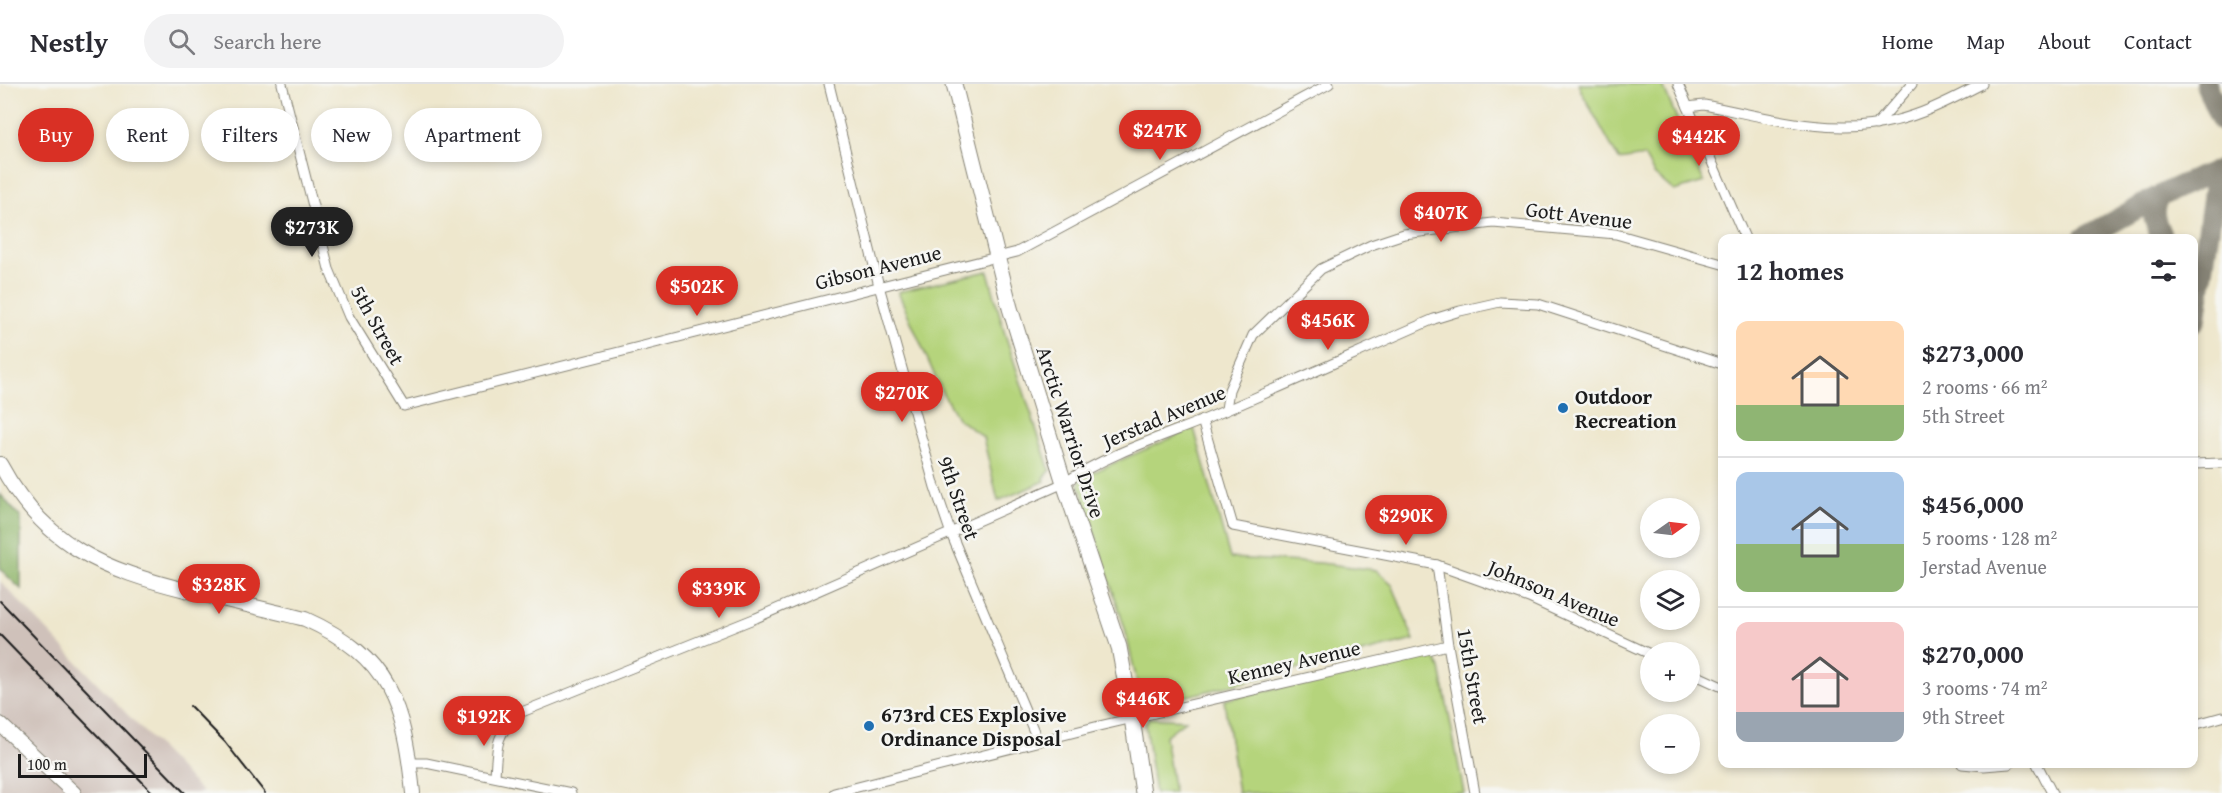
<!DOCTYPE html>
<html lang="en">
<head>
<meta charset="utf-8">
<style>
	:root { --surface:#fff; --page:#f2f2f3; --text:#2b2b33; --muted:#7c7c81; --line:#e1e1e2; --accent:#d93025 }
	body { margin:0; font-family:"Gentium Book Plus",serif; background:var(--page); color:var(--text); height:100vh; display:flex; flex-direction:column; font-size:22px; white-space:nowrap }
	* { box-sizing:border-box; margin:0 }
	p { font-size:20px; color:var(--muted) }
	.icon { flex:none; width:33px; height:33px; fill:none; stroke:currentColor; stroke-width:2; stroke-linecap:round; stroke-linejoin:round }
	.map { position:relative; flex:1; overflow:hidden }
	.sheet { position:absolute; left:1718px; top:150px; width:480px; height:534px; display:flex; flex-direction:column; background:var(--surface); border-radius:12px; box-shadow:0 3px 9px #0003 }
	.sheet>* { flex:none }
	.top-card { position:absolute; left:18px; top:24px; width:570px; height:54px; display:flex; gap:12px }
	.needle { width:39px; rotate:76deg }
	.controls { position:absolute; left:1640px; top:414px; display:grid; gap:12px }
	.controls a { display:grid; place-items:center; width:60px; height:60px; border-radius:50%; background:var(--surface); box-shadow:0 3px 9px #0003; font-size:30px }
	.scale { position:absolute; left:18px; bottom:15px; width:129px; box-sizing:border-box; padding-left:6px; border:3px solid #1c1c1c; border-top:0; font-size:16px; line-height:21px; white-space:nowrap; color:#1c1c1c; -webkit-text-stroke:4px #f6f6f2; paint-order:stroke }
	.price { position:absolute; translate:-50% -51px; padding:0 14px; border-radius:21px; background:var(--accent); color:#fff; font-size:20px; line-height:39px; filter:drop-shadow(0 2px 3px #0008) }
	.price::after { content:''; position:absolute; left:50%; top:36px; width:18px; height:14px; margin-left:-9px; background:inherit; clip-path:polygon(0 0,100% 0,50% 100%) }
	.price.selected { background:#222; color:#fff }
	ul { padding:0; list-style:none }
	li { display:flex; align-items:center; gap:18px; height:150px; padding:0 18px }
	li+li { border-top:2px solid var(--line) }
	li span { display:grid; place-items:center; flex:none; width:168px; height:120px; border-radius:12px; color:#555 }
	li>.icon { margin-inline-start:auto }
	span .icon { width:72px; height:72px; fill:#fffc; stroke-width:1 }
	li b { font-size:26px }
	h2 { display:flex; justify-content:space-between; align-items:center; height:72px; padding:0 18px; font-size:26px }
	.pill { padding:0 21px; border-radius:27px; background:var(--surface); box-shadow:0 3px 9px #0003; font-size:21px; line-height:54px }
	.pill.selected { background:var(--accent); color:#fff }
	header { display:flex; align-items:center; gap:36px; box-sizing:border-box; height:84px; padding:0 30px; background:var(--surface); border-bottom:2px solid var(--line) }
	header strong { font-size:28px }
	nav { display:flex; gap:33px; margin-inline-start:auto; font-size:21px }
	.search { width:420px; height:54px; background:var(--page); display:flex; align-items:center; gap:15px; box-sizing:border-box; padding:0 21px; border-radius:33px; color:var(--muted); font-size:22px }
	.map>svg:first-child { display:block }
</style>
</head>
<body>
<header>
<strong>Nestly</strong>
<div class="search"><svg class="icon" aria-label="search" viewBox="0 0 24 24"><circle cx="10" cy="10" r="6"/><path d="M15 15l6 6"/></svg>Search here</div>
<nav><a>Home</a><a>Map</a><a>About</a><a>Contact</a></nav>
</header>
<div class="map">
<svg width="2222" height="709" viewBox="0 0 2222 709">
	<rect width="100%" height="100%" fill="#f6f6f2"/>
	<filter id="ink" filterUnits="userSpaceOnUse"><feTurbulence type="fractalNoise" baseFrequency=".0167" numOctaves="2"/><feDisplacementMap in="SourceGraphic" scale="12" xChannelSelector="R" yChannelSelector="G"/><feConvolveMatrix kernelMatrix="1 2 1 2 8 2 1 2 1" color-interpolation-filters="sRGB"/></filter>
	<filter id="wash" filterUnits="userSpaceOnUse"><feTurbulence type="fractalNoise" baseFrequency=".008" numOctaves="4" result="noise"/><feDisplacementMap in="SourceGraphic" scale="24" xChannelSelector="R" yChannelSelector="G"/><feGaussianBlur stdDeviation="1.35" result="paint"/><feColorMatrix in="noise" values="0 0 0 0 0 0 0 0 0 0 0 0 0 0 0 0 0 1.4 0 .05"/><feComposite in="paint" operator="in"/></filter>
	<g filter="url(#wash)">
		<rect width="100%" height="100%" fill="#eee7cd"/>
		<path fill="#cfc1ba" d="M0,497L100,602L203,709H0Z"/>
		<g fill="#b5d47b" stroke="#68784c" stroke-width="1.5">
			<path d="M1579,0H1662L1704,98L1674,107L1654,90L1644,72L1619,76L1581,7Z"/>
			<path d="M988,187L1004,247L1050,387L1044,394L1045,397L998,417L983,353L957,334L941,306L898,208Z"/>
			<path d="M1194,344L1230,474L1320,479L1376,486L1392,500L1414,556L1147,622L1141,616L1125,545L1079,400L1082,393Z"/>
			<path d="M1431,568L1440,584L1464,709H1238L1224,616Z"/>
			<path d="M1148,634L1186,636L1165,652L1174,709H1155L1145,641Z"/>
		</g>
		<path fill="#90b66b" stroke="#566944" stroke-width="1.5" d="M0,410L21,434V505L0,485Z"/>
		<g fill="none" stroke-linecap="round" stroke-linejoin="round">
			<g stroke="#858274" stroke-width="22">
				<path d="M2206,0L2222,37"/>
				<path d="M2160,112C2148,126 2156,140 2162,154"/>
				<path d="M2084,154C2129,130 2172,101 2222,86"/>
				<path d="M2193,238L2196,233L2215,101L2222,89"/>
			</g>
		</g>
	</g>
	<g filter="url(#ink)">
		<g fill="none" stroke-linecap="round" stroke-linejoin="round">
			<g stroke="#858274" stroke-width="11">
				<g id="street">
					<path d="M282,0L329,185L349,233L404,322L1017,168L1329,0"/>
					<path d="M829,0L879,202L935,403L950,447L1038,657"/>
					<path d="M1678,0L1745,154"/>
					<path d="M1688,23L1704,21C1765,33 1832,53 1894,37C1925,30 1954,14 1982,0"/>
					<path d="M1876,41L1912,0"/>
					<path d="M1226,325L1229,306L1253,251L1321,185L1371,161L1404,150L1493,139L1616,150L1722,180"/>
					<path d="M1202,336L1233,442L1437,481L1529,514L1650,570"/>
					<path d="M2193,380L2222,379"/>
					<path d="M1437,481L1448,561L1475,709"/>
					<path d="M1689,588L1722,603"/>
					<path d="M2193,641L2222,633"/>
					<path d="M411,679H426L571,709"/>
					<path d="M1962,680L1984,682L2009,680"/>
					<path d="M2037,680L2052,709"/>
					<path d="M495,692C497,662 495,653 517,630L756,534L1064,399C1106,371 1155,355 1201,337C1279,304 1356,269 1434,235L1460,227L1500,218L1538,220L1722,280"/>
					<path d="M834,709L1099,642L1448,561"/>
				</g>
			</g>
			<g stroke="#858274" stroke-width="16">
				<g id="secondary">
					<path d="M0,380C44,462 104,486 189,507C228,517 266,525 305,535C390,573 404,622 413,709"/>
					<path d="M0,640L74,709"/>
				</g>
			</g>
			<g stroke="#858274" stroke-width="17">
				<path id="primary" d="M954,0L1010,224L1064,399L1119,563L1132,634L1143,709"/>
			</g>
			<use href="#street" stroke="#fff" stroke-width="9"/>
			<use href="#secondary" stroke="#fff" stroke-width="14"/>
			<use href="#primary" stroke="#fff" stroke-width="15"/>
			<g stroke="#1c1c1c" stroke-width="2">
				<path d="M0,517L185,709"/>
				<path d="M0,551L153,709"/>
				<path d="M190,622L225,658L265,709"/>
			</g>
		</g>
	</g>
	<g fill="#1f6fb2" stroke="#f6f6f2" stroke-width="2">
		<circle cx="1563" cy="324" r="6"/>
		<circle cx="869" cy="642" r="6"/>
	</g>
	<g text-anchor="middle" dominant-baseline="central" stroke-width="5" stroke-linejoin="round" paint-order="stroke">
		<g font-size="21" fill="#1c1c1c" stroke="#f6f6f2">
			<text transform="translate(1579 131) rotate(7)">Gott Avenue</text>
			<text transform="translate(878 183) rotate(-14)">Gibson Avenue</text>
			<text transform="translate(378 241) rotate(61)">5th Street</text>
			<text transform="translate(1164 332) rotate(-23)">Jerstad Avenue</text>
			<text transform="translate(1071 348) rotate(72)">Arctic Warrior Drive</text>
			<text transform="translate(959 414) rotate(71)">9th Street</text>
			<text transform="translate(1554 509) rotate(23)">Johnson Avenue</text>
			<text transform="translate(1294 578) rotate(-13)">Kenney Avenue</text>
			<text transform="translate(1473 592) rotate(80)">15th Street</text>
		</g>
		<g font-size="21" font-weight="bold" fill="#1c1c1c" stroke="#f6f6f2" text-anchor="start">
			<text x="1575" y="312">Outdoor<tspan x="1575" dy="24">Recreation</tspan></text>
			<text x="881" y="630">673rd CES Explosive<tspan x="881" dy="24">Ordinance Disposal</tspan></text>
		</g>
	</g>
</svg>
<div class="controls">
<a><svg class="needle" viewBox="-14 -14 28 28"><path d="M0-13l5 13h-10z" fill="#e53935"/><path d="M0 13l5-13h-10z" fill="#7c7c81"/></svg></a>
<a><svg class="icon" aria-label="layers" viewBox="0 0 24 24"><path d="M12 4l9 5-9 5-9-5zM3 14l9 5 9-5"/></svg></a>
<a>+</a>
<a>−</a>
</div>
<div class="scale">100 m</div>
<b class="price" style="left:1160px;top:77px">$247K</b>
<b class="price" style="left:1699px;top:83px">$442K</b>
<b class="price" style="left:1441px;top:159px">$407K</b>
<b class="price selected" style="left:312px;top:174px">$273K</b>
<b class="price" style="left:697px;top:233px">$502K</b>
<b class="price" style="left:1328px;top:267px">$456K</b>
<b class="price" style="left:902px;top:339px">$270K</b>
<b class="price" style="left:1406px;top:462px">$290K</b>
<b class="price" style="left:219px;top:531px">$328K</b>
<b class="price" style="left:719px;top:535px">$339K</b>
<b class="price" style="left:1143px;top:645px">$446K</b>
<b class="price" style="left:484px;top:663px">$192K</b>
<div class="top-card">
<a class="pill selected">Buy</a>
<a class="pill">Rent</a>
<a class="pill">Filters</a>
<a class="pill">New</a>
<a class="pill">Apartment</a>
</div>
<section class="sheet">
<h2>12 homes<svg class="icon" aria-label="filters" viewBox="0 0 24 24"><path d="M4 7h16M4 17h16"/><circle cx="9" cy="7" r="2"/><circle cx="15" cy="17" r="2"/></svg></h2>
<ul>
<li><span style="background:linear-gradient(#ffd9b3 70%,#8fb573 0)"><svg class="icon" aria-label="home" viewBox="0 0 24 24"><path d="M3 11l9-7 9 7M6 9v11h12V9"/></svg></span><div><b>$273,000</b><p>2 rooms · 66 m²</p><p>5th Street</p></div></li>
<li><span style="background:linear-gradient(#a9c7e8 60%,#8fb573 0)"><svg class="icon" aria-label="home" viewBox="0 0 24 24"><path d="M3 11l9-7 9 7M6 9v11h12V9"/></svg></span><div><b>$456,000</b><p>5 rooms · 128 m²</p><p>Jerstad Avenue</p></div></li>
<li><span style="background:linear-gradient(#f6c9c9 75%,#9aa5b1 0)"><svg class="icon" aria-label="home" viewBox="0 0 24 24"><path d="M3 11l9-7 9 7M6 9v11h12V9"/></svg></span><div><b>$270,000</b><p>3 rooms · 74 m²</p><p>9th Street</p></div></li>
</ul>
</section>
</div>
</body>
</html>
